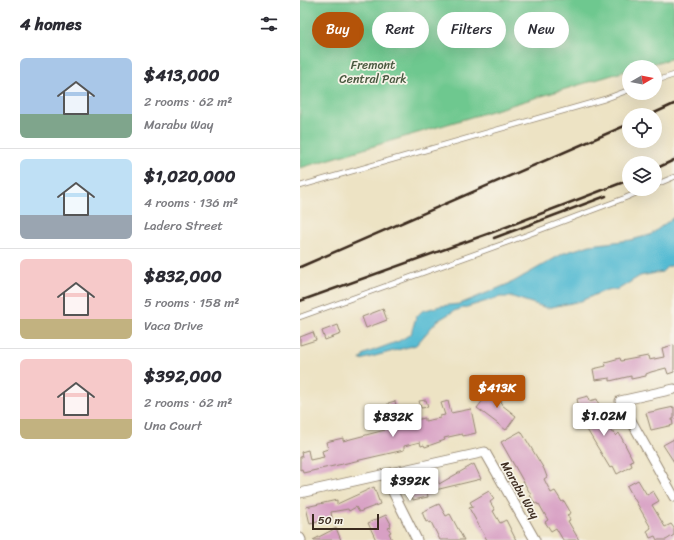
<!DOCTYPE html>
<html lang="en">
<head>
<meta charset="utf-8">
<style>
	:root { --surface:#fff; --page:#f2f2f3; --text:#2b2b33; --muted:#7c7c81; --line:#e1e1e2; --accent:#b45309 }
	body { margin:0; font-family:Sriracha,sans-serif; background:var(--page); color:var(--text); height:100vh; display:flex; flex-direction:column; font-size:15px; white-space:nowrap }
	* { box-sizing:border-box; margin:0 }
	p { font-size:13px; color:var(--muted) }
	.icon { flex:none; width:22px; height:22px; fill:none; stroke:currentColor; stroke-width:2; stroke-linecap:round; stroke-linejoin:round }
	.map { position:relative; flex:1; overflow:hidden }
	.details { display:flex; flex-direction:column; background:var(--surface); width:300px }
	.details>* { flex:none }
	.banner { position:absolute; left:12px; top:12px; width:302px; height:36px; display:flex; gap:8px }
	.needle { width:26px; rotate:81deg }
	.fabs { position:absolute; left:322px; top:60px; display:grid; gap:8px }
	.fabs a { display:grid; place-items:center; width:40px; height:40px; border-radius:50%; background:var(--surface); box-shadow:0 4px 16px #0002; font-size:20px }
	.scale { position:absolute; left:12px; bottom:10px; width:67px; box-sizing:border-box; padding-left:4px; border:2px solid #3b2a1e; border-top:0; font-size:11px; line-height:14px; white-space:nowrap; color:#3b2a1e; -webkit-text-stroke:3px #f7f3e8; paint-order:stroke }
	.price { position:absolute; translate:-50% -34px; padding:0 9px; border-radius:4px; background:#fff; color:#222; font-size:13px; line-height:26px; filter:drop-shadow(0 1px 2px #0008) }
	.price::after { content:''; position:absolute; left:50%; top:24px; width:12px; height:9px; margin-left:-6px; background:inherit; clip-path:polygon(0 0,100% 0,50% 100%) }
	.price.on { background:var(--accent); color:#fff }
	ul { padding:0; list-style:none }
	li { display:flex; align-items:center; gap:12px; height:100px; padding:0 20px }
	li+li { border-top:1px solid var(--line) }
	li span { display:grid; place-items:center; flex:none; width:112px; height:80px; border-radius:6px; color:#555 }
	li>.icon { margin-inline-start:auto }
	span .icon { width:48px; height:48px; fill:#fffc; stroke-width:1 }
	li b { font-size:17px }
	h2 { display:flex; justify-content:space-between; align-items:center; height:48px; padding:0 20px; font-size:17px }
	.chip { padding:0 14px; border-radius:18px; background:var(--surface); box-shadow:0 4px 16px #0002; font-size:14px; line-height:36px }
	.chip.on { background:var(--accent); color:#fff }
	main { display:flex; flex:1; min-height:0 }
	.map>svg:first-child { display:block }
</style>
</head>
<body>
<main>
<section class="details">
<h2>4 homes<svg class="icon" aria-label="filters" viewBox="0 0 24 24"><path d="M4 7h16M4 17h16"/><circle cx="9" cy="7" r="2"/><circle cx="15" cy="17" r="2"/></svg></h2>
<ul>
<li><span style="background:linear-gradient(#a9c7e8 70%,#7fa58c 0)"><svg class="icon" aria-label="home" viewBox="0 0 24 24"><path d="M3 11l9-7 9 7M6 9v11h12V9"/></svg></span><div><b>$413,000</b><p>2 rooms · 62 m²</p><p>Marabu Way</p></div></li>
<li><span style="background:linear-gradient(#bfe0f5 70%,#9aa5b1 0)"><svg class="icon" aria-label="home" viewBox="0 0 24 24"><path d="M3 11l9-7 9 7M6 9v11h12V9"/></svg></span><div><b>$1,020,000</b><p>4 rooms · 136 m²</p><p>Ladero Street</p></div></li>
<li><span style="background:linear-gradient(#f6c9c9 75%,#c2b280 0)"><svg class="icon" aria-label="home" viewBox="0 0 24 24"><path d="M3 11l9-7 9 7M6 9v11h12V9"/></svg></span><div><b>$832,000</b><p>5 rooms · 158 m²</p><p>Vaca Drive</p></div></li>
<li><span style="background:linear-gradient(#f6c9c9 75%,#c2b280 0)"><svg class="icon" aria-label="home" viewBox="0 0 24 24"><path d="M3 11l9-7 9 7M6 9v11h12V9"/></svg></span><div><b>$392,000</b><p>2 rooms · 62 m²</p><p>Una Court</p></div></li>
</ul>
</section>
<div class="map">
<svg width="374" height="540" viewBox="0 0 374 540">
	<rect width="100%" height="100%" fill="#f7f3e8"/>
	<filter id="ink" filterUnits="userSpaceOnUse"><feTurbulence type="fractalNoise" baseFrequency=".025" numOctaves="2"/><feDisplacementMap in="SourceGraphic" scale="8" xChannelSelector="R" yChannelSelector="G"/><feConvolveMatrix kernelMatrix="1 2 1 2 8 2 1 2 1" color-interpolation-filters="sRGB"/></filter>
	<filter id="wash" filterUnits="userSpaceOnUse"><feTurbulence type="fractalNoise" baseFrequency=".012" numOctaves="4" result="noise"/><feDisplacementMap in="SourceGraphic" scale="16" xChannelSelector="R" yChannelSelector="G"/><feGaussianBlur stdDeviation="0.9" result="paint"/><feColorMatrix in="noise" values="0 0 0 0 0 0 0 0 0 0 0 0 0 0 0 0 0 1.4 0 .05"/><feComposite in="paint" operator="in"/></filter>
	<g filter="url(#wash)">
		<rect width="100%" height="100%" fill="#ede3c4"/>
		<path fill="#6ec88f" stroke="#547956" d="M0,0H374V58L340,67H329V70L0,168Z"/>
		<path fill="#55bbd3" stroke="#487278" d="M374,217V265L367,267L362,272L340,276L319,289L301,292L281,301L247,308L213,297H200L154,311L137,321L116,345L60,360L64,354L99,341L111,334L116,317L122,311L140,306L160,304L213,282L264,253L290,245L331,240L350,235Z"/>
		<g id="blocks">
			<g fill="#d8a0c4">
				<path d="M83,309L87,320L66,328L62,317Z"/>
				<path d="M38,325L41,334L25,340L22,331Z"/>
				<path d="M13,332L16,340L0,345V337Z"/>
				<path d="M374,345V372L368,374L366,368L351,372L346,374V376L331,379V376L310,381V378L295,380L293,369L306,366L305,362L320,358L321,361L348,356L349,360L364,357L362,348Z"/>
				<path d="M199,388L205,393L201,399L202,405L216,416L206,430L177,408L188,394L194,393Z"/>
				<path d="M288,396L289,401L297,399L300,409H299L300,412L298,413L299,417L294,419L302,432L309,428L312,433L314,432L316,436L319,433L333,460L330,461L332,466L317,474L313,466L310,468L286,428L282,429L278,422L282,420L277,399Z"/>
				<path d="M126,400L128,407L121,408L119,401Z"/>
				<path d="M95,401L98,414L108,412L110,421L125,418V421L140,418V416L145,415L141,403L148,401L151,413L171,409L176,433L163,436L162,434L144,438L145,440L125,447L124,445L121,446L120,442L104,446V450L3,473L2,469L0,470V457H2L1,452L8,450L10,460L24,457L22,451L28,449L26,442L43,438V441L85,430L82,418L91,416L88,403Z"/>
				<path d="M374,407V419H372L373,425L351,430L346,413Z"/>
				<path d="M221,431L244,469L247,477L244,479L251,493L255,491L262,502L264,501L271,513L267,515L270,520L268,521L279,540H263L256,528L251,531L245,522L248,520L239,504L238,505L237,503L235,504L230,495H231L201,442Z"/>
				<path d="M374,439V462L363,445Z"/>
				<path d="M174,464L181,479L127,492L128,497L113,500L109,483L115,482L114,479L122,478L123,480L137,478L139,484Z"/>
				<path d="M338,480L347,495L353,491L359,501L352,505L365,527L371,524L374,528V535L366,540H357L355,536L350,538L347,531L351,528L327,486Z"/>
				<path d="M74,487L80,504L59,512L56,507L49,511L48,509L31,512L32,518L10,524L6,507L37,500V504Z"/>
				<path d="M189,491L194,499L190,502L195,510L193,511L200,523L206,520L216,540H187L169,508L173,507L170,502Z"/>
				<path d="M139,504L146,516L150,514L164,540H140L131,522L129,523L128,521L126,522L122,512Z"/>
				<path d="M86,515L91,524H90L91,527L88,528L91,532L89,533L92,540H76L68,523Z"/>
				<path d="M36,528L41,540H13Z"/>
			</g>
		</g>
	</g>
	<g filter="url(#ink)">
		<use href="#blocks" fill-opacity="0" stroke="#948671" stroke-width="1"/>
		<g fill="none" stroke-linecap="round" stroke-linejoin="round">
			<g stroke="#948671" stroke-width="6">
				<g id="service">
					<path d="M355,81L374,75"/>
					<path d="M355,185L374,177"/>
					<path d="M0,186L305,99L329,90"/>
					<path d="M0,317L211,241L325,198L346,189"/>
				</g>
			</g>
			<g stroke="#948671" stroke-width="11">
				<g id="minor">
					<path d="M374,389L320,401L374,497"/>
					<path d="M84,474L117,540"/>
					<path d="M0,493L185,452L235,540"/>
					<path d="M0,538L1,540"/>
				</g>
			</g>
			<use href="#service" stroke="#fff" stroke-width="4.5"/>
			<use href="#minor" stroke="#fff" stroke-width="9"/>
			<g stroke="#3b2a1e" stroke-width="2.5">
				<path d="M350,115L374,104"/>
				<path d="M355,169L374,160"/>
				<path d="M194,238L306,196"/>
				<path d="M0,267L329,124"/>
				<path d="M0,301L193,232L329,180"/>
			</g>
		</g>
	</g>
	<g text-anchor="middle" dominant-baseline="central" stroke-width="3.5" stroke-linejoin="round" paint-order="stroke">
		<g font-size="12" fill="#4a5940" stroke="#f7f3e8">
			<text x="73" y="65">Fremont<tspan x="73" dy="14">Central Park</tspan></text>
		</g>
		<g font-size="12" fill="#3b2a1e" stroke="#f7f3e8">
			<text transform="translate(220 490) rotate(60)">Marabu Way</text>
		</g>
	</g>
</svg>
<div class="fabs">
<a><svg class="needle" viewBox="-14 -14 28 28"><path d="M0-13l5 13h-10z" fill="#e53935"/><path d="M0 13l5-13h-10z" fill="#7c7c81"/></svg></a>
<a><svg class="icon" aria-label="locate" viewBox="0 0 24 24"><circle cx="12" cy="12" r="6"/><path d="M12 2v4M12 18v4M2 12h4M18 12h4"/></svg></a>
<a><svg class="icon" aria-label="layers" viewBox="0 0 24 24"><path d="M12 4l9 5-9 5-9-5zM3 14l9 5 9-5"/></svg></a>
</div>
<div class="scale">50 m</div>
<b class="price on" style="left:197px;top:409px">$413K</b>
<b class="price" style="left:304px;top:437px">$1.02M</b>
<b class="price" style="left:93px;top:438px">$832K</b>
<b class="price" style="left:110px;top:502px">$392K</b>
<div class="banner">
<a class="chip on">Buy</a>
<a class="chip">Rent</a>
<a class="chip">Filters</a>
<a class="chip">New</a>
</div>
</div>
</main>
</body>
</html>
